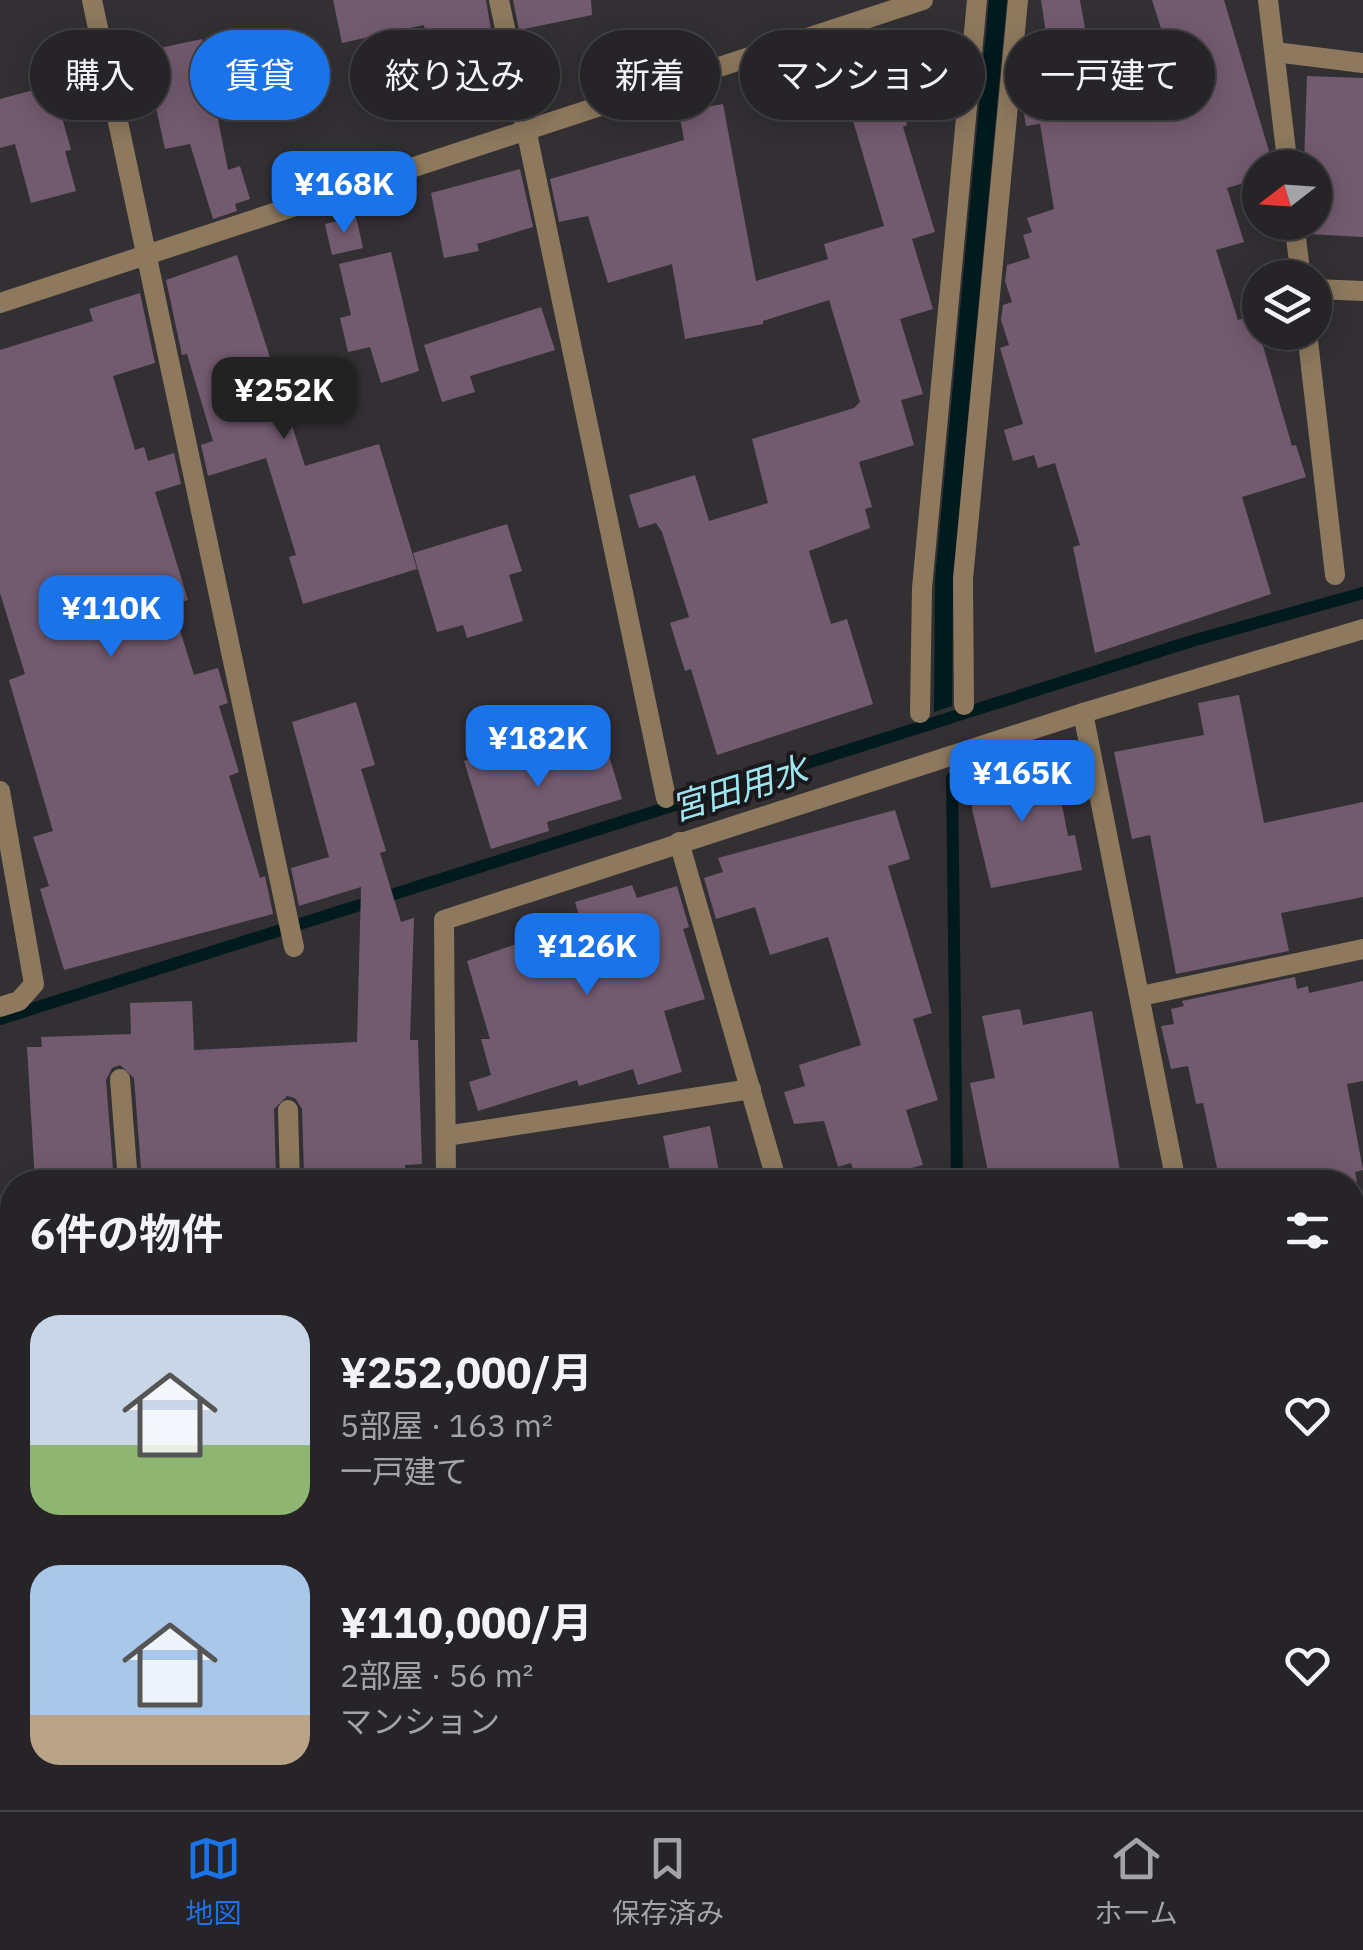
<!DOCTYPE html>
<html lang="ja">
<head>
<meta charset="utf-8">
<style>
	:root { --surface:#262427; --page:#2e2c2f; --text:#f1f3f6; --muted:#a4a4a7; --line:#424144; --accent:#1a73e8 }
	body { margin:0; font-family:"IBM Plex Sans","Noto Sans JP",sans-serif; background:var(--page); color:var(--text); height:100vh; display:flex; flex-direction:column; font-size:38px; white-space:nowrap }
	* { box-sizing:border-box; margin:0 }
	p { font-size:32px; color:var(--muted) }
	.icon { flex:none; width:55px; height:55px; fill:none; stroke:currentColor; stroke-width:2; stroke-linecap:round; stroke-linejoin:round }
	.map { position:relative; flex:1; overflow:hidden }
	.drawer { position:absolute; left:0px; top:1170px; width:1365px; height:640px; display:flex; flex-direction:column; background:var(--surface); border-radius:40px 40px 0 0; box-shadow:0 5px 25px #0003,0 0 0 2px var(--line) }
	.drawer>* { flex:none }
	.banner { position:absolute; left:30px; top:30px; width:1305px; height:90px; display:flex; gap:20px }
	.needle { width:65px; rotate:253deg }
	.buttons { position:absolute; left:1242px; top:150px; display:grid; gap:20px }
	.buttons a { display:grid; place-items:center; width:90px; height:90px; border-radius:50%; background:var(--surface); box-shadow:0 5px 25px #0003,0 0 0 2px var(--line); font-size:50px }
	.price { position:absolute; translate:-50% -85px; padding:0 22px; border-radius:20px; background:var(--accent); color:#fff; font-size:32px; line-height:65px; filter:drop-shadow(0 2px 5px #0008) }
	.price::after { content:''; position:absolute; left:50%; top:60px; width:30px; height:22px; margin-left:-15px; background:inherit; clip-path:polygon(0 0,100% 0,50% 100%) }
	.price.active { background:#222; color:#fff }
	ul { padding:0; list-style:none }
	li { display:flex; align-items:center; gap:30px; height:250px; padding:0 30px }
	li span { display:grid; place-items:center; flex:none; width:280px; height:200px; border-radius:30px; color:#555 }
	li>.icon { margin-inline-start:auto }
	span .icon { width:120px; height:120px; fill:#fffc; stroke-width:1 }
	li b { font-size:42px }
	h2 { display:flex; justify-content:space-between; align-items:center; height:120px; padding:0 30px; font-size:42px }
	.tag { padding:0 35px; border-radius:45px; background:var(--surface); box-shadow:0 5px 25px #0003,0 0 0 2px var(--line); font-size:35px; line-height:90px }
	.tag.active { background:var(--accent); color:#fff }
	.tab-bar { display:flex; justify-content:space-around; align-items:center; height:140px; border-top:2px solid var(--line); background:var(--surface); font-size:28px; color:var(--muted) }
	.tab-bar a { display:grid; justify-items:center; gap:5px }
	.tab-bar .active { color:var(--accent) }
	.map>svg:first-child { display:block }
</style>
</head>
<body>
<div class="map">
<svg width="1363" height="1810" viewBox="0 0 1363 1810">
	<rect width="100%" height="100%" fill="#333034"/>
	<path fill="#001a1d" d="M989,0H1007L953,578L952,706L934,712L935,579Z"/>
	<g fill="none" stroke-linecap="round" stroke-linejoin="round">
		<g stroke="#001a1d" stroke-width="12">
			<path d="M952,778L957,1182"/>
			<path d="M0,1019L1192,641L1363,593"/>
			<path d="M1352,1269L1363,1267"/>
		</g>
	</g>
	<g fill="#735b6f">
		<path d="M333,0H486L492,36L473,40L483,83L438,93L424,25L342,43Z"/>
		<path d="M513,0H591L592,15L519,30Z"/>
		<path d="M1041,0H1080L1087,40L1165,41L1152,0H1224L1274,168H1260V178L1227,188L1244,242L1216,250L1238,320L1254,315L1292,446L1296,445L1306,477L1242,497L1271,594L1095,653L1073,547L1080,545L1055,463L1038,468L1034,455L1013,461L1004,430L1023,424L1000,348L1009,345L1001,320L1003,305L1012,302L1005,281L1007,265L1030,258L1023,235L1032,232L1027,218L1054,209L1040,124L1026,126L1022,103L1023,92L1035,90L1032,76L1052,73Z"/>
		<path d="M202,39L228,170L240,166L250,199L235,204L237,211L213,219L190,144L165,149L155,103L147,105L145,95L127,99L120,67L138,62L136,53Z"/>
		<path d="M895,56L907,95L899,97L907,125L903,127L935,232L912,239L933,309L900,319L923,394L901,400L914,445L859,462L872,507L865,509L870,528L809,551L831,624L847,619L873,704L717,755L691,669L685,671L670,623L689,617L662,532L656,523L639,528L629,495L695,475L709,521L768,503L752,439L854,408L860,402L829,300L763,321V324L685,339L672,264L608,283L588,216L559,222L550,179L684,140L679,112L723,104L756,281L828,259L824,244L884,226L839,73Z"/>
		<path d="M94,74L101,106L62,117L71,150L65,151L76,191L31,203L15,144L0,148V99Z"/>
		<path d="M1307,76L1363,78V237L1309,234L1308,222H1315V168L1304,164Z"/>
		<path d="M520,169L533,227L477,244L479,251L444,258L431,193Z"/>
		<path d="M356,217L363,248L332,255L325,224Z"/>
		<path d="M391,252L419,371L381,383L370,347L348,352L340,318L351,315L339,264Z"/>
		<path d="M237,255L305,466L379,444L417,569L303,604L289,557L296,555L266,458L208,476L201,445L213,441L187,354L182,355L166,280Z"/>
		<path d="M140,293L155,363L113,376L135,450L144,447L148,461L174,453L181,484L155,492L188,600L172,605L194,675L218,668L228,703L219,706L239,772L229,776L260,878L265,876L273,914L64,970L40,889L49,886L33,837L53,831L9,680L25,674L0,593V350L93,321L89,309Z"/>
		<path d="M541,307L555,350L470,376L475,392L442,402L424,345Z"/>
		<path d="M507,524L522,571L509,575L523,621L467,638L463,625L437,632L413,553Z"/>
		<path d="M1239,695L1264,823L1363,802V897L1281,913L1289,951L1176,974L1150,835L1132,839L1114,752L1204,735L1198,703Z"/>
		<path d="M356,702L375,765L361,769L386,851L380,853L401,922L414,918L410,1040H418L422,1164L405,1165L406,1182H367V1174H304L302,1109L295,1098L287,1096L274,1109L276,1175H264L263,1182H142L134,1078L120,1065L112,1068L106,1080L114,1182H35L27,1047H42L41,1037L131,1034L130,1003L192,1001L194,1050L357,1042L361,887L299,906L291,868L329,857L292,722Z"/>
		<path d="M522,743L530,766L605,743L622,799L547,822L549,831L491,849L464,761Z"/>
		<path d="M1017,764L1018,770L1046,764L1048,771L1055,769L1068,836L1075,835L1082,870L991,888L972,809L973,772Z"/>
		<path d="M895,810L910,859L888,866L932,1013L913,1019L938,1100L906,1110L923,1165L857,1182L851,1163L838,1167L824,1121L794,1124L784,1092L805,1086L799,1065L861,1045L828,937L770,955L755,907L716,919L704,878L723,872L718,858Z"/>
		<path d="M632,885L637,898L677,886L689,927L683,929L705,999L664,1011L682,1072L638,1085L633,1069L579,1086L577,1080L478,1111L469,1082L491,1075L481,1039H490L467,961L581,922L575,902Z"/>
		<path d="M1295,977L1297,989L1308,986L1309,993L1363,981V1081L1347,1084L1363,1170L1355,1172L1357,1182H1220L1203,1103L1196,1104L1188,1066L1171,1069L1161,1026L1174,1024L1171,1009L1184,1006L1182,1001Z"/>
		<path d="M1020,1009L1023,1025L1092,1011L1122,1182H990L970,1083L995,1078L982,1016Z"/>
		<path d="M710,1126L721,1182H672L663,1136Z"/>
	</g>
	<g fill="none" stroke-linecap="round" stroke-linejoin="round">
		<g stroke="#8e795e" stroke-width="20">
			<path d="M1315,289L1363,291"/>
			<path d="M120,1079L128,1182"/>
			<path d="M288,1110L290,1182"/>
		</g>
		<g stroke="#8e795e" stroke-width="20">
			<path d="M92,0L294,947"/>
			<path d="M499,0L666,798"/>
			<path d="M1268,0L1288,168"/>
			<path d="M1275,52L1363,63"/>
			<path d="M1294,222L1301,278"/>
			<path d="M0,303L923,0"/>
			<path d="M1307,332L1335,575"/>
			<path d="M964,705L963,579L1018,0"/>
			<path d="M920,713L922,588L977,0"/>
			<path d="M1083,713L1176,1182"/>
			<path d="M0,791L34,984L19,1001L0,1007"/>
			<path d="M679,842L777,1182"/>
			<path d="M1141,996L1363,949"/>
			<path d="M446,1136L751,1089"/>
			<path d="M446,1182L444,920L1083,713L1363,629"/>
			<path d="M1352,1234L1363,1233"/>
			<path d="M0,1235L12,1240"/>
			<path d="M1352,1292L1363,1290"/>
			<path d="M1352,1481L1363,1479"/>
			<path d="M213,1798L215,1810"/>
			<path d="M524,1798L526,1810"/>
			<path d="M717,1798L719,1810"/>
			<path d="M911,1798L913,1810"/>
			<path d="M1091,1798L1093,1810"/>
			<path d="M1280,1798L1282,1810"/>
		</g>
		<path stroke="#8e795e" stroke-width="20" d="M62,1810L115,1798"/>
	</g>
	<g text-anchor="middle" dominant-baseline="central" stroke-width="8" stroke-linejoin="round" paint-order="stroke">
		<g font-size="35" font-style="italic" fill="#9de6f0" stroke="#1a181b">
			<text transform="translate(739 788) rotate(-17)">宮田用水</text>
		</g>
	</g>
</svg>
<div class="buttons">
<a><svg class="needle" viewBox="-14 -14 28 28"><path d="M0-13l5 13h-10z" fill="#e53935"/><path d="M0 13l5-13h-10z" fill="#a4a4a7"/></svg></a>
<a><svg class="icon" aria-label="layers" viewBox="0 0 24 24"><path d="M12 4l9 5-9 5-9-5zM3 14l9 5 9-5"/></svg></a>
</div>
<b class="price" style="left:344px;top:236px">¥168K</b>
<b class="price active" style="left:284px;top:442px">¥252K</b>
<b class="price" style="left:111px;top:660px">¥110K</b>
<b class="price" style="left:538px;top:790px">¥182K</b>
<b class="price" style="left:1022px;top:825px">¥165K</b>
<b class="price" style="left:587px;top:998px">¥126K</b>
<div class="banner">
<a class="tag">購入</a>
<a class="tag active">賃貸</a>
<a class="tag">絞り込み</a>
<a class="tag">新着</a>
<a class="tag">マンション</a>
<a class="tag">一戸建て</a>
</div>
<section class="drawer">
<h2>6件の物件<svg class="icon" aria-label="filters" viewBox="0 0 24 24"><path d="M4 7h16M4 17h16"/><circle cx="9" cy="7" r="2"/><circle cx="15" cy="17" r="2"/></svg></h2>
<ul>
<li><span style="background:linear-gradient(#c9d6e8 65%,#8fb573 0)"><svg class="icon" aria-label="home" viewBox="0 0 24 24"><path d="M3 11l9-7 9 7M6 9v11h12V9"/></svg></span><div><b>¥252,000/月</b><p>5部屋 · 163 m²</p><p>一戸建て</p></div><svg class="icon" aria-label="heart" viewBox="0 0 24 24"><path d="M12 20l-8-8c-3-5 5-10 8-4 3-6 11-1 8 4z"/></svg></li>
<li><span style="background:linear-gradient(#a9c7e8 75%,#b9a48a 0)"><svg class="icon" aria-label="home" viewBox="0 0 24 24"><path d="M3 11l9-7 9 7M6 9v11h12V9"/></svg></span><div><b>¥110,000/月</b><p>2部屋 · 56 m²</p><p>マンション</p></div><svg class="icon" aria-label="heart" viewBox="0 0 24 24"><path d="M12 20l-8-8c-3-5 5-10 8-4 3-6 11-1 8 4z"/></svg></li>
</ul>
</section>
</div>
<nav class="tab-bar">
<a class="active"><svg class="icon" aria-label="map" viewBox="0 0 24 24"><path d="M3 6l6-2 6 2 6-2v14l-6 2-6-2-6 2zM9 4v14M15 6v14"/></svg>地図</a>
<a><svg class="icon" aria-label="saved" viewBox="0 0 24 24"><path d="M7 4h10v16l-5-4-5 4z"/></svg>保存済み</a>
<a><svg class="icon" aria-label="home" viewBox="0 0 24 24"><path d="M3 11l9-7 9 7M6 9v11h12V9"/></svg>ホーム</a>
</nav>
</body>
</html>
